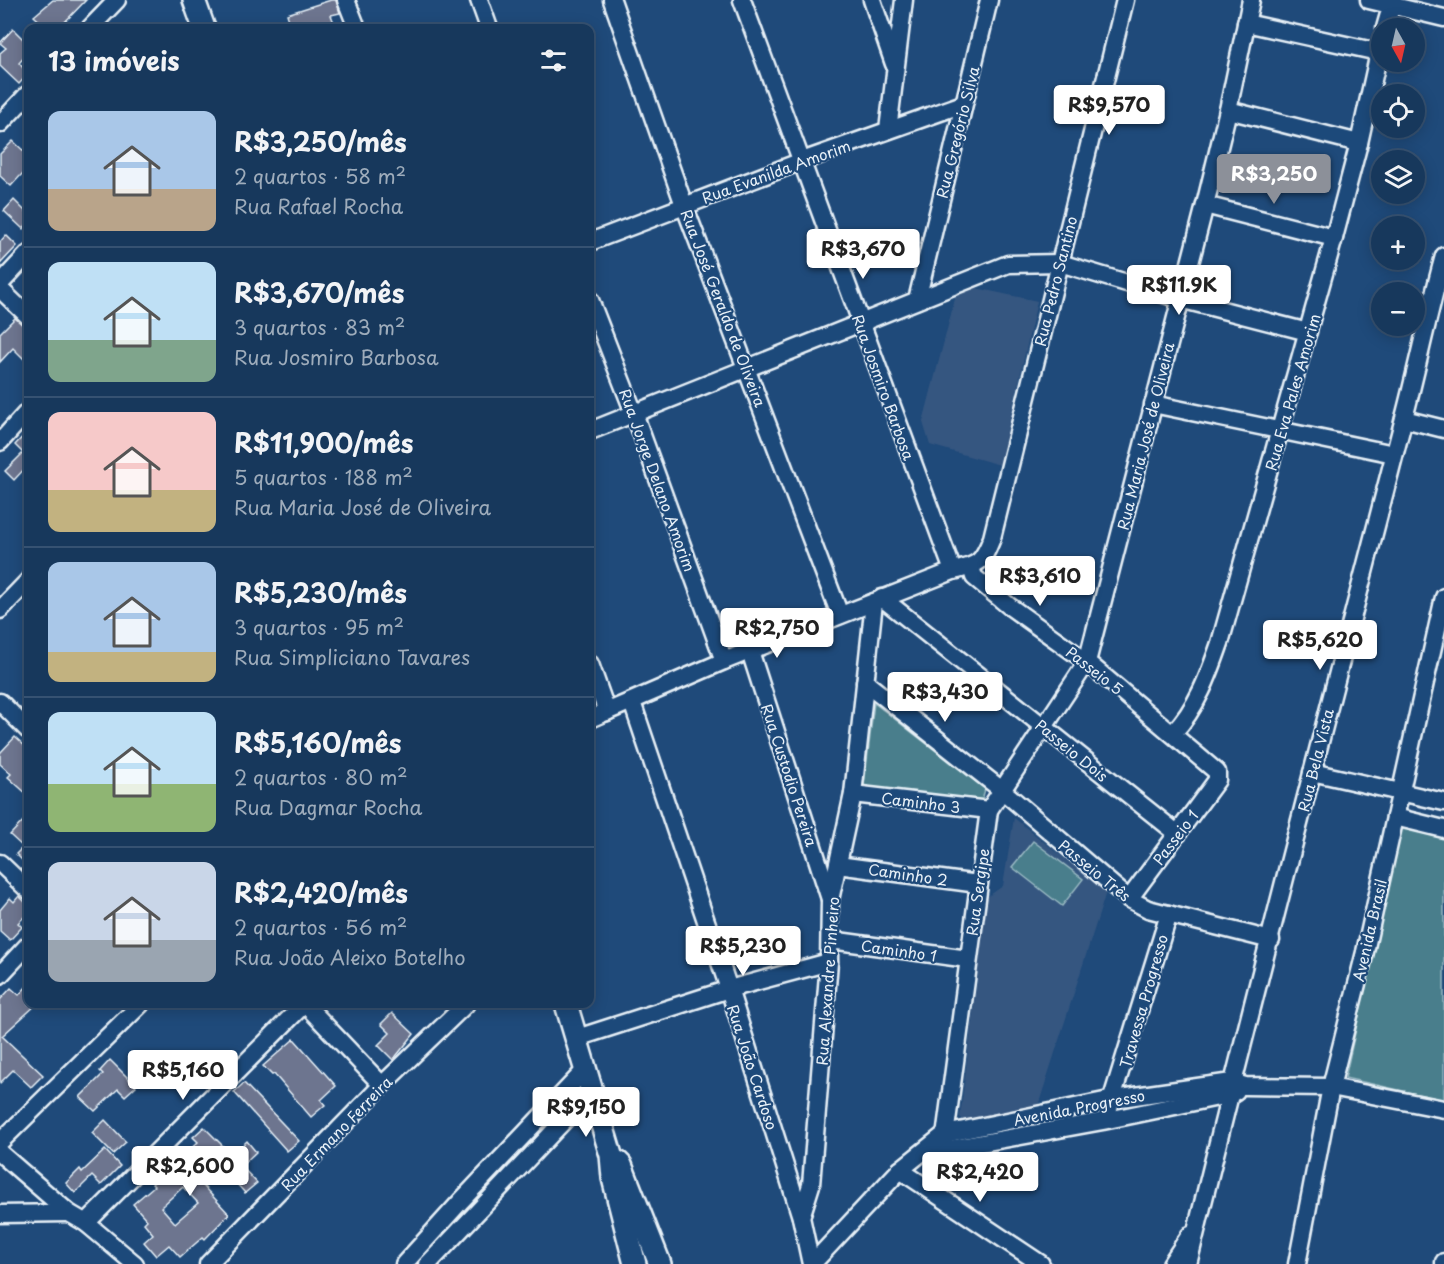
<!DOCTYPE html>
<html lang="pt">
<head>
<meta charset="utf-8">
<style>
	:root { --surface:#17385c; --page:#244365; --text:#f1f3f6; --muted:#9eacbb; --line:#365272; --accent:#8c9099 }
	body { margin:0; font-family:"Playpen Sans",sans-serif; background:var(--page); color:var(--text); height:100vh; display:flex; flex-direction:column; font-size:22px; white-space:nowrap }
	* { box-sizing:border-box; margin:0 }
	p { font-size:20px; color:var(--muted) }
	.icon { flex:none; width:33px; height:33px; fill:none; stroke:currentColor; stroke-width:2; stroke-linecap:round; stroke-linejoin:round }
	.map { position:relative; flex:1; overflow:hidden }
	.side { position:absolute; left:24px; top:24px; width:570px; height:984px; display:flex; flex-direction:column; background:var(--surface); border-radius:12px; box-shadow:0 3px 15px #0003,0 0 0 2px var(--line) }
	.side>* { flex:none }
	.needle { width:39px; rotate:172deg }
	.tools { position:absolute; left:1371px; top:18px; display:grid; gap:12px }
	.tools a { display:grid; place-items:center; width:54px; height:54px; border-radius:50%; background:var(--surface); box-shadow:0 3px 15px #0003,0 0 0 2px var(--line); font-size:30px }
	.price { position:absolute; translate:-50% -51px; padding:0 14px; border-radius:6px; background:#fff; color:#222; font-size:20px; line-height:39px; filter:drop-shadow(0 2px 3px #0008) }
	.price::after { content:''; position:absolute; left:50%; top:36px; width:18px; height:14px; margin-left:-9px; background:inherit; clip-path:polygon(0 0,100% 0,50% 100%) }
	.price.on { background:var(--accent); color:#fff }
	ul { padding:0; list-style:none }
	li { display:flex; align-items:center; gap:18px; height:150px; padding:0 24px }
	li+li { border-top:2px solid var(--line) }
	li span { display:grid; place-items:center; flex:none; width:168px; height:120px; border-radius:12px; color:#555 }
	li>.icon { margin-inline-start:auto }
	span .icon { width:72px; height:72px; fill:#fffc; stroke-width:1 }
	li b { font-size:26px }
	h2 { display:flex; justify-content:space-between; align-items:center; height:72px; padding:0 24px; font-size:26px }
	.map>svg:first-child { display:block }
</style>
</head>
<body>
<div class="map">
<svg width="1444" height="1264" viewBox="0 0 1444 1264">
	<rect width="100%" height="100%" fill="#1f4a7a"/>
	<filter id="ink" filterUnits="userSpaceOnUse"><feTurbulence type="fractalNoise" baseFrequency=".0167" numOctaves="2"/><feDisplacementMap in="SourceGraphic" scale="12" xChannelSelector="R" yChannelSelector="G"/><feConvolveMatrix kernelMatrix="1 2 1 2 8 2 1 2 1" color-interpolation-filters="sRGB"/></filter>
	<g filter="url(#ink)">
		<g fill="#365780">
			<path d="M976,288L1037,301L1000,465L930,445L923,422L956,295Z"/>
			<path d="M1014,818L1106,892L1038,1106L964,1120L960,1117L987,897L1003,886Z"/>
		</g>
		<g fill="#497e8c" stroke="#98b8c2" stroke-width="1.5">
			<path d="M874,703L985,789L982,801L864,786Z"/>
			<path d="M1401,827L1444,835V1100L1345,1078Z"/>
			<path d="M1033,841L1083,879L1062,906L1012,867Z"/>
		</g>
		<g fill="#6d758f" stroke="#e8f1f8" stroke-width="1.5" fill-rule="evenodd">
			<path d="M53,0H86L59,28H47L34,16Z"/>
			<path d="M331,0H336L340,13L331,15L336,28H311L308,21L291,27L287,14Z"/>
			<path d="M13,29L28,44V53L19,63L28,74L19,84L0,66V53L6,48L0,43Z"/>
			<path d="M13,141L28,155V180L22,174L11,186L0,176V154Z"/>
			<path d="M14,200L28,214V223L23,229L4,211Z"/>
			<path d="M6,235L17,246L0,264V242Z"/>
			<path d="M15,318L28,330V363L13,348L0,362V333Z"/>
			<path d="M28,431V465L14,480L5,471L23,453L15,445Z"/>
			<path d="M15,737L28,749V795L8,777L11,774L0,764V753Z"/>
			<path d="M28,816V866L16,854L23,847L10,835Z"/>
			<path d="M19,896L28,905V913L18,923L22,927L10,940L0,931V910L10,898L14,902Z"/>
			<path d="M28,985V1004H37L2,1036L43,1075L31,1087L13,1070L0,1083V1000L11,988L19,995Z"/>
			<path d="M392,1013L414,1034L393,1060L378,1045L390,1033L381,1024Z"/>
			<path d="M294,1039L336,1086L321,1100L325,1105L311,1117L274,1074L272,1075L263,1066Z"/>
			<path d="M110,1060L136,1086L125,1096L118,1089L95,1111L80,1097L103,1074L100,1071Z"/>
			<path d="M244,1083L299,1141L287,1151L234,1092Z"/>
			<path d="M105,1120L126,1142L113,1154L92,1133Z"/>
			<path d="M204,1127L232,1155L247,1141L256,1152L241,1166L257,1183L245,1193L211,1155L192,1174L229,1214L205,1239L203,1237L180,1257L169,1245L156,1256L144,1242L153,1234L144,1223L147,1220L133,1204L154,1186L152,1184L177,1159L178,1161L198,1142L193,1137ZM183,1187L198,1203L175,1223L161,1207Z"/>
			<path d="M105,1150L120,1166L101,1185L92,1176L75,1193L66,1183L80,1169L82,1172Z"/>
		</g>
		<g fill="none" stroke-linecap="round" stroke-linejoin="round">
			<g stroke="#e8f1f8" stroke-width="21">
				<g id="minor">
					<path d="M346,0L357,28"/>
					<path d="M479,0L489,28"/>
					<path d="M612,0L684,205L840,615"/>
					<path d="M742,0L953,571"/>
					<path d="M872,0L894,64"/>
					<path d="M1369,0L1444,18"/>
					<path d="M1246,23L1378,52"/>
					<path d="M90,28L117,0"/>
					<path d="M1385,28L1393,0"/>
					<path d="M1228,110L1359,143"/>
					<path d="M0,124L28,94"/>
					<path d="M888,130L904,0"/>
					<path d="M1205,205L1334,238"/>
					<path d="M590,242L802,161L963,104"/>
					<path d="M0,284L28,254"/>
					<path d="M0,289L28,316"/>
					<path d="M590,300L634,413L724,661"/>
					<path d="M917,300L989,0"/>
					<path d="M1153,404L1394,454"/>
					<path d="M1404,419L1444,429"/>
					<path d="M590,431L1008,264L1060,263L1180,299L1308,332"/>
					<path d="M0,442L28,411"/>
					<path d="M971,567L974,577L1009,606L1087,662L1217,772V780L1129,899"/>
					<path d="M882,598L1178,834"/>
					<path d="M0,610L28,581"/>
					<path d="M750,651L830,899"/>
					<path d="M590,664L607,712"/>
					<path d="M865,682L1003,791L1129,899L1148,909L1271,940"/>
					<path d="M0,702L28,730"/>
					<path d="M632,702L729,989L801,1217L811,1264"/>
					<path d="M590,719L724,661L953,571C979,565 982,563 992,538L1125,0"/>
					<path d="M1173,733C1197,708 1209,675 1220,643L1334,238L1359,143L1382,39"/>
					<path d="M1312,772L1444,802"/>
					<path d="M853,794L989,810"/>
					<path d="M1395,817L1444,829"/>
					<path d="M0,863L28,890"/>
					<path d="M838,865L978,884"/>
					<path d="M831,940L968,959"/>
					<path d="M0,975L28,945"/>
					<path d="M305,1004L382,1085"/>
					<path d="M577,1038L729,989L829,962"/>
					<path d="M1109,1108L1169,914"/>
					<path d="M0,1142L141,1004"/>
					<path d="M943,1151L989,810L1087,662L1205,205L1228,110L1251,0"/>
					<path d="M932,1152L1103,1121L1228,1095L1236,1091"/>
					<path d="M0,1153L69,1213L86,1223L135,1264"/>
					<path d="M900,1170L1041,1264"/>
					<path d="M0,1214L69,1213"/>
					<path d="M801,1217L811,1185L829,962L830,900L853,794L874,602"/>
					<path d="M86,1223L304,1004"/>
					<path d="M208,1264L382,1085L466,1004"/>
					<path d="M404,1264L461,1201L586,1069"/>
					<path d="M428,1264L593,1090"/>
					<path d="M812,1264L900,1170L945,1134L1114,1099L1232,1082L1245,1086L1331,1087L1444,1109"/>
					<path d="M1171,1264L1190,1235"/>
					<path d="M1188,1264C1257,981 1331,700 1404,418C1418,364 1429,310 1444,256"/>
					<path d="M1297,1264L1331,1087L1365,952L1444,597"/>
					<path d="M1444,1264V1262"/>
				</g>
			</g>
			<g stroke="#e8f1f8" stroke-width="26">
				<g id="major">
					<path d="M194,0L204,28"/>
					<path d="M566,1004L611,1155L613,1178L635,1264"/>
					<path d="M618,1162L621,1165L660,1264"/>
				</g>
			</g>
			<use href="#minor" stroke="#1f4a7a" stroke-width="16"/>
			<use href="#major" stroke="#1f4a7a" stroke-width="21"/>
		</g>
	</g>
	<g text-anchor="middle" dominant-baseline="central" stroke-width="4.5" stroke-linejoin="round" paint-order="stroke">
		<g font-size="15" fill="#e8f1f8" stroke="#1f4a7a">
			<text transform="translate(957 132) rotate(-76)">Rua Gregório Silva</text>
			<text transform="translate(776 171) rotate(-20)">Rua Evanilda Amorim</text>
			<text transform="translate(1055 281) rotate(-76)">Rua Pedro Santino</text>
			<text transform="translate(724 308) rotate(69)">Rua José Geraldo de Oliveira</text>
			<text transform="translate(884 387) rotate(70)">Rua Josmiro Barbosa</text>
			<text transform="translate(1292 392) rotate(-74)">Rua Eva Pales Amorim</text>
			<text transform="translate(1145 436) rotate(-76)">Rua Maria José de Oliveira</text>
			<text transform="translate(658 480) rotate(70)">Rua Jorge Delano Amorim</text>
			<text transform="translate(1095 670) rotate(38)">Passeio 5</text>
			<text transform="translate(1072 750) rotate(39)">Passeio Dois</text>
			<text transform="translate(1315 760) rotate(-76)">Rua Bela Vista</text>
			<text transform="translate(790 775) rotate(72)">Rua Custodio Pereira</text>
			<text transform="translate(921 802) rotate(7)">Caminho 3</text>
			<text transform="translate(1175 837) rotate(-53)">Passeio 1</text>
			<text transform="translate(1095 870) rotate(39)">Passeio Três</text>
			<text transform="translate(908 874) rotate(8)">Caminho 2</text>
			<text transform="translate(977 892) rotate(-82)">Rua Sergipe</text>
			<text transform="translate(1369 930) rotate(-77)">Avenida Brasil</text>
			<text transform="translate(899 950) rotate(8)">Caminho 1</text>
			<text transform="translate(827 981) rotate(-86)">Rua Alexandre Pinheiro</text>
			<text transform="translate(1143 1001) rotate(-74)">Travessa Progresso</text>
			<text transform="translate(753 1067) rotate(72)">Rua João Cardoso</text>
			<text transform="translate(1079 1107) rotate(-11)">Avenida Progresso</text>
			<text transform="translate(336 1133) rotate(-46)">Rua Ermano Ferreira</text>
		</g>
	</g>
</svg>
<div class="tools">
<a><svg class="needle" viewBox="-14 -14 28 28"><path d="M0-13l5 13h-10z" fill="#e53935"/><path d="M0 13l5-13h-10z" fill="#9eacbb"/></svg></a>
<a><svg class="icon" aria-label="locate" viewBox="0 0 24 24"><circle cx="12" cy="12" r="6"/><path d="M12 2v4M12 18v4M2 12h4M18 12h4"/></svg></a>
<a><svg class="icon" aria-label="layers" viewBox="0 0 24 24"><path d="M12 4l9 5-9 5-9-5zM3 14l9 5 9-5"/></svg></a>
<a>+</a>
<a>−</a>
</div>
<b class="price" style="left:1109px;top:136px">R$9,570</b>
<b class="price on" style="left:1274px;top:205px">R$3,250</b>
<b class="price" style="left:863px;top:280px">R$3,670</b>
<b class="price" style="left:1179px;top:316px">R$11.9K</b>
<b class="price" style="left:1040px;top:607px">R$3,610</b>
<b class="price" style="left:777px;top:659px">R$2,750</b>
<b class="price" style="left:1320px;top:671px">R$5,620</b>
<b class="price" style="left:945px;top:723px">R$3,430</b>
<b class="price" style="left:743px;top:977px">R$5,230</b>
<b class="price" style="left:183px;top:1101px">R$5,160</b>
<b class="price" style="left:586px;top:1138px">R$9,150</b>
<b class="price" style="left:190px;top:1197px">R$2,600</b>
<b class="price" style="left:980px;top:1203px">R$2,420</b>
<section class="side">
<h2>13 imóveis<svg class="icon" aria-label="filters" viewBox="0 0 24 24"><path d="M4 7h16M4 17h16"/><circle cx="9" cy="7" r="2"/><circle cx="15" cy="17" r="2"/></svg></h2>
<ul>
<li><span style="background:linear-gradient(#a9c7e8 65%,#b9a48a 0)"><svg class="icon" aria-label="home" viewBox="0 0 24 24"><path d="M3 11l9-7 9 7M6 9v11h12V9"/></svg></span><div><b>R$3,250/mês</b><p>2 quartos · 58 m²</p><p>Rua Rafael Rocha</p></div></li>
<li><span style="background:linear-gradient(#bfe0f5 65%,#7fa58c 0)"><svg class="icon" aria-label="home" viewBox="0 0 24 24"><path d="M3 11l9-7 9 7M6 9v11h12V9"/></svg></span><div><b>R$3,670/mês</b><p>3 quartos · 83 m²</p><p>Rua Josmiro Barbosa</p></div></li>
<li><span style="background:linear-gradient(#f6c9c9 65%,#c2b280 0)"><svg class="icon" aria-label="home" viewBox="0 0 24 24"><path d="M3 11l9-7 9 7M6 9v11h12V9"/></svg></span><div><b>R$11,900/mês</b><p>5 quartos · 188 m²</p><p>Rua Maria José de Oliveira</p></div></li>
<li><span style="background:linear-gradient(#a9c7e8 75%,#c2b280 0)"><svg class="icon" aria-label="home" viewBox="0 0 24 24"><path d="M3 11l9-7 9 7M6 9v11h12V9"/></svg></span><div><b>R$5,230/mês</b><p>3 quartos · 95 m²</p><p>Rua Simpliciano Tavares</p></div></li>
<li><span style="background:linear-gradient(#bfe0f5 60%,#8fb573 0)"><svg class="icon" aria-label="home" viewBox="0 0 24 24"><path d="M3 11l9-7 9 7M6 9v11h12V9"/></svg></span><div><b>R$5,160/mês</b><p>2 quartos · 80 m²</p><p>Rua Dagmar Rocha</p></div></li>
<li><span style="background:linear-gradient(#c9d6e8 65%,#9aa5b1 0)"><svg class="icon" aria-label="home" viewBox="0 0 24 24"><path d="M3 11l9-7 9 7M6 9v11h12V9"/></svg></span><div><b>R$2,420/mês</b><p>2 quartos · 56 m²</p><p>Rua João Aleixo Botelho</p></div></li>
</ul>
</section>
</div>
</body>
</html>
